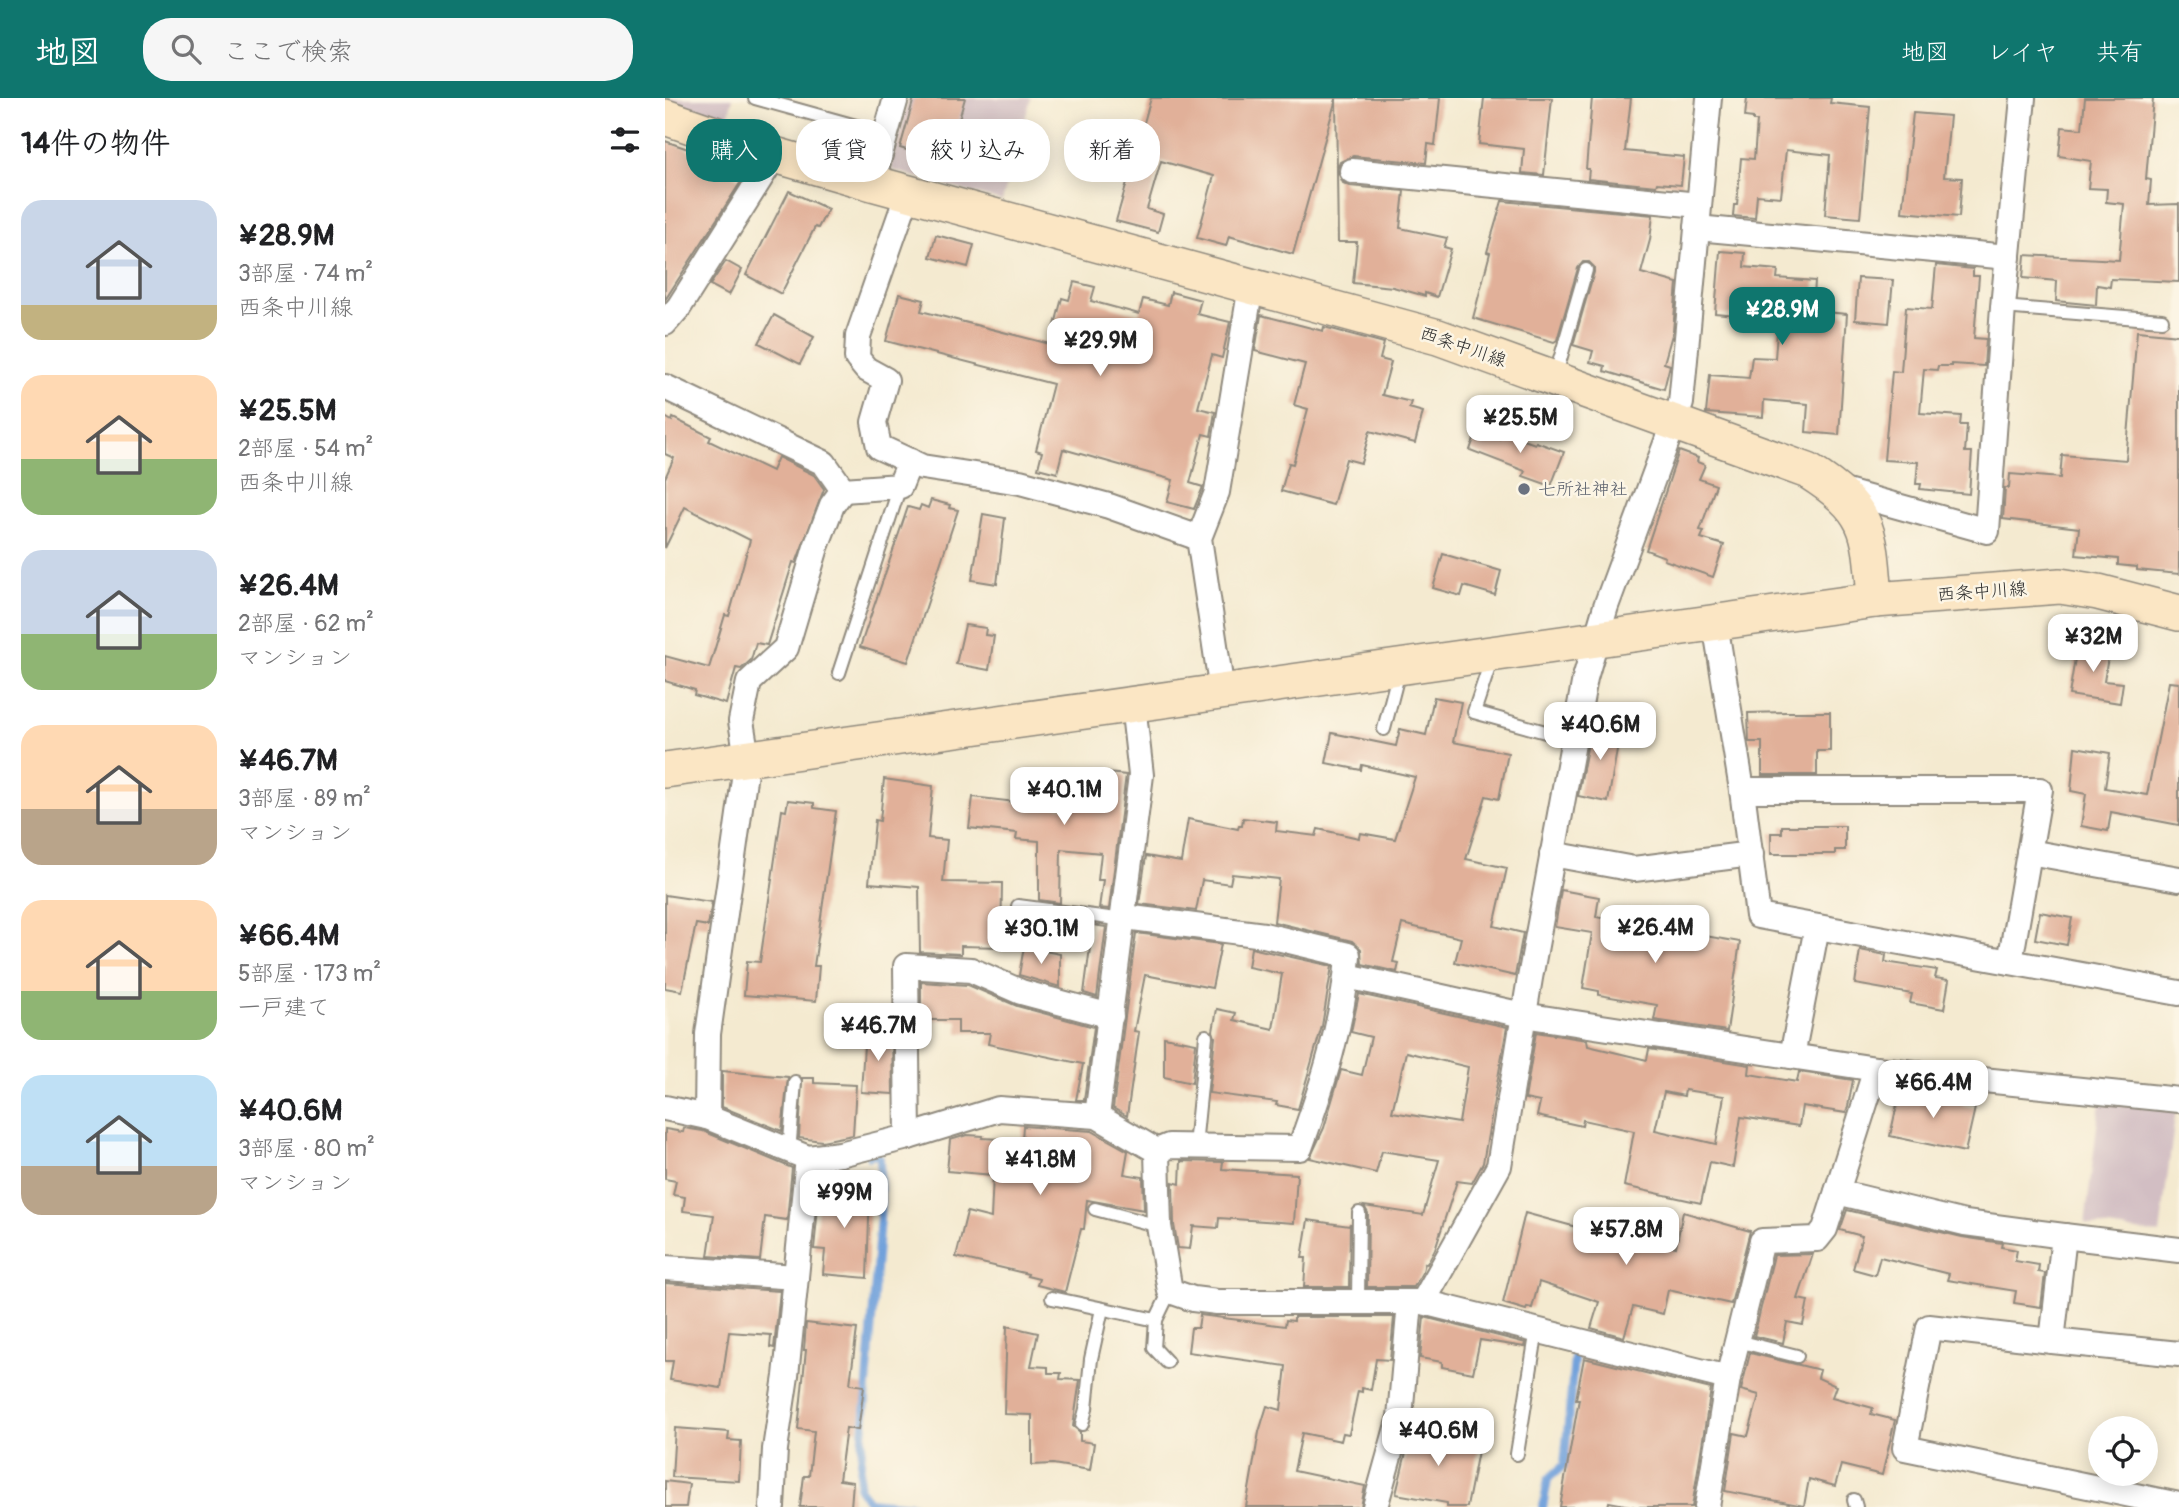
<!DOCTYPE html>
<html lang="ja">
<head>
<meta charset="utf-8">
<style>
	:root { --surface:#fff; --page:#f6f6f6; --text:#202124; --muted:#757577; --accent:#0f766e }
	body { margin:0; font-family:Pangolin,"Klee One",sans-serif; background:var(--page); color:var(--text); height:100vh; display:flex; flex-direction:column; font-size:26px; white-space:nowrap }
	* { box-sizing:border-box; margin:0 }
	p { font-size:23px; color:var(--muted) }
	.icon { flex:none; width:38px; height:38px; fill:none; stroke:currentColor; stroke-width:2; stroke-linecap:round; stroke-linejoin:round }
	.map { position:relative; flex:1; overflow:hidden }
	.sheet { display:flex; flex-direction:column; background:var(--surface); width:665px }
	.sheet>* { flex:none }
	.top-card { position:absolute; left:21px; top:21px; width:665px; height:63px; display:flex; gap:14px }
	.controls { position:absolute; left:1423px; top:1318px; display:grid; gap:14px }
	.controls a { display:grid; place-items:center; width:70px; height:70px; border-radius:50%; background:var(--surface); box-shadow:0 4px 18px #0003; font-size:35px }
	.price { position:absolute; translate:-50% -60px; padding:0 16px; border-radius:14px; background:#fff; color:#222; font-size:23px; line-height:46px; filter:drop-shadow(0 2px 4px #0008) }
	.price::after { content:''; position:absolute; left:50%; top:42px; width:21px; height:16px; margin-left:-10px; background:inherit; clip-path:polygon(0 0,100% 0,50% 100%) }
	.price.on { background:var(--accent); color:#fff }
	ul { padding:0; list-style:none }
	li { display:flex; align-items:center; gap:21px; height:175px; padding:0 21px }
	li span { display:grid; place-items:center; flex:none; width:196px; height:140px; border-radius:21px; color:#555 }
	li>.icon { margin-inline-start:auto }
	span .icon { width:84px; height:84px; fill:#fffc; stroke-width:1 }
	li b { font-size:30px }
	h2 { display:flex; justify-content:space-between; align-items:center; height:84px; padding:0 21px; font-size:30px }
	.chip { padding:0 24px; border-radius:28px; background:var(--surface); box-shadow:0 4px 18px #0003; font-size:24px; line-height:63px }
	.chip.on { background:var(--accent); color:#fff }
	header { display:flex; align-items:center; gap:42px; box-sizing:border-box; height:98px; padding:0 35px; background:var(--accent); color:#fff }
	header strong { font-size:33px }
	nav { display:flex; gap:38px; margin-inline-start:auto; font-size:24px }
	.search { width:490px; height:63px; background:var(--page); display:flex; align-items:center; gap:18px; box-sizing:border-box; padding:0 24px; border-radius:28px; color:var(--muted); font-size:26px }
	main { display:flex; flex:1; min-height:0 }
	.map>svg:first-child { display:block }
</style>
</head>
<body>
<header>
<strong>地図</strong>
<div class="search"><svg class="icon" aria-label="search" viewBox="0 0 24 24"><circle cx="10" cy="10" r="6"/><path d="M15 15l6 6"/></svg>ここで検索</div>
<nav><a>地図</a><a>レイヤ</a><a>共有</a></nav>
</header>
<main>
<section class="sheet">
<h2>14件の物件<svg class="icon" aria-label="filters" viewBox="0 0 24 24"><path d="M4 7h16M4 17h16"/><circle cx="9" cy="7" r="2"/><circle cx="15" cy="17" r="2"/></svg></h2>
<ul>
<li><span style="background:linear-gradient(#c9d6e8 75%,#c2b280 0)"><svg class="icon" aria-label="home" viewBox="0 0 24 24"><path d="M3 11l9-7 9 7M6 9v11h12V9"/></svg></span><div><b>¥28.9M</b><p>3部屋 · 74 m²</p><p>西条中川線</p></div></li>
<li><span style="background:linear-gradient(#ffd9b3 60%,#8fb573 0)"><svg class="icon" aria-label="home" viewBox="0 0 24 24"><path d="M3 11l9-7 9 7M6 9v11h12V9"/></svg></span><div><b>¥25.5M</b><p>2部屋 · 54 m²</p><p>西条中川線</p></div></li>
<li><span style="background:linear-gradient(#c9d6e8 60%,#8fb573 0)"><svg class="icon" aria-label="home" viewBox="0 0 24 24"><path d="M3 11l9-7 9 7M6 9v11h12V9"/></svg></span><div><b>¥26.4M</b><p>2部屋 · 62 m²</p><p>マンション</p></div></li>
<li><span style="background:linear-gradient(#ffd9b3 60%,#b9a48a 0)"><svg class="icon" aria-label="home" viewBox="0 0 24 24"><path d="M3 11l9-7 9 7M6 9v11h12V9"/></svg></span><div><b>¥46.7M</b><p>3部屋 · 89 m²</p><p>マンション</p></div></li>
<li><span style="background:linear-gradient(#ffd9b3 65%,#8fb573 0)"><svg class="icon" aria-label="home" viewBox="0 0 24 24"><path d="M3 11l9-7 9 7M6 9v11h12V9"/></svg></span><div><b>¥66.4M</b><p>5部屋 · 173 m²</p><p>一戸建て</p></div></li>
<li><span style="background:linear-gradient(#bfe0f5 65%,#b9a48a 0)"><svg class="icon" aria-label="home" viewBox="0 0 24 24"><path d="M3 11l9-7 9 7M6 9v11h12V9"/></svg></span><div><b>¥40.6M</b><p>3部屋 · 80 m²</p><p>マンション</p></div></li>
</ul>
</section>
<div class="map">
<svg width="1514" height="1409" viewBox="0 0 1514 1409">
	<rect width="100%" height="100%" fill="#fcf5e5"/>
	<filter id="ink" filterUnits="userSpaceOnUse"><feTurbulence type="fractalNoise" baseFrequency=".0143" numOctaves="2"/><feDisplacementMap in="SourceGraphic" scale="14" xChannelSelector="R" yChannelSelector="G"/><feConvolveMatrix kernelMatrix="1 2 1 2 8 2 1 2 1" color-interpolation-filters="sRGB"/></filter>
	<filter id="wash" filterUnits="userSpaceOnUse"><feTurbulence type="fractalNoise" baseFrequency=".00686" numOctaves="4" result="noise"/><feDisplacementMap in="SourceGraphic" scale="28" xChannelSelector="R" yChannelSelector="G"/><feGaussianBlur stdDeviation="1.57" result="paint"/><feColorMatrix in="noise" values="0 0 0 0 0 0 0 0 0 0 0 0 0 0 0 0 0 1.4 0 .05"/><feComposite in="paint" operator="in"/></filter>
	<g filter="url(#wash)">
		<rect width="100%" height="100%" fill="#f4ead0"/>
		<g fill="#d2bec3">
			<path d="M0,0H68L61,27Z"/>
			<path d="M244,0H366L337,103L227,72L226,67Z"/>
			<path d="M1435,1004L1511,1011L1495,1136L1420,1126Z"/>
		</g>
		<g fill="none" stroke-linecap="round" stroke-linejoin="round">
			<g stroke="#71a1db" stroke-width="8">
				<path d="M204,1059L211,1057L215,1060L216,1107L194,1390L204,1403L248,1407V1409"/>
				<path d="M878,1409L883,1381L899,1367L910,1251"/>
			</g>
		</g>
		<g id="blocks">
			<g fill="#e1b099" fill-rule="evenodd">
				<path d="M249,0H300L282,64L235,50Z"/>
				<path d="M486,0H775L770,47L763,46L761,65L688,58L675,64L672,72L678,85L685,88L739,93L735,130L782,140L779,149L786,151L772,199L760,195V198L728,189L688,185L692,144H673L671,1L628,156L564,138L561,148L532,140L549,78L496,63L482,111L498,116L493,134L451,123Z"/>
				<path d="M819,0H887L879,77L857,75L859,51L814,46Z"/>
				<path d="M927,0H966L960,53L1019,59L1016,87L992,85L991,88L923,81L924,71H921Z"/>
				<path d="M1082,0H1166L1165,5L1205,9L1195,120L1160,117L1165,57L1121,52L1116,99L1092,97L1090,120L1068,118L1069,107H1072L1076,60L1089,61L1092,23H1088V20L1080,19Z"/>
				<path d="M1420,0H1488L1481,81L1486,82L1484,107L1514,106V184L1446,181L1445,189L1432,187L1431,207L1391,203L1392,183L1358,180L1360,157L1454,162L1459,106L1441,104L1442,91L1423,90L1426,63L1394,58L1397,29L1417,31Z"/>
				<path d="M1248,15L1285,18L1279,79L1297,80L1294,119L1237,114Z"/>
				<path d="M338,23L357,28L344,73L326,68Z"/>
				<path d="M0,43L23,51L77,82L0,202Z"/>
				<path d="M124,93L163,111L153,130L150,129L116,196L81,177Z"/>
				<path d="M837,103L988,117L985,142L976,175L1012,185L1008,233L999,265L1005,267L999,291L939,273L940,268L925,264L928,253L908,247L929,174V169L924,164H918L913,170L892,242L889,244L808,220L825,155L822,154Z"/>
				<path d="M271,137L309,147L303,169L265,159Z"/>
				<path d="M1055,153L1080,155L1079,169L1113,172L1112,180L1150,183L1148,213L1182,216L1174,337L1141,334L1143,306L1099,302L1098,319L1041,315L1045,277L1084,280L1087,259L1110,260L1113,221L1050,215Z"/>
				<path d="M61,163L77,172L64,197L45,187Z"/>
				<path d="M1271,167L1308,171V178H1314L1309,240L1321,241L1319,268L1286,266V268H1273L1272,272L1259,271L1255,315L1296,318L1295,327H1302L1300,354H1307L1304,396L1255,391L1256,386H1251L1253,364L1219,362L1227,273L1236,274L1241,209L1267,211Z"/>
				<path d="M1193,180L1228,182L1224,225L1190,222Z"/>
				<path d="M409,184L430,189L426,203L474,216L478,201L503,207L506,194L536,202L532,216L565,224L557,260L547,257L533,310L550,314L546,338L538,336L525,385L538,389L529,411L502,404L508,382L398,351L392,375L373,370L377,354L371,352L388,286L221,243L234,196L259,202L256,213L385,246L397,200L404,202Z"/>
				<path d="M109,217L149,239L135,266L94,245Z"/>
				<path d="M596,217L658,233L659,229L719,245L715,261L726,264L717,297L746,304L744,310L758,314L750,345L705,333L696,365L681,361L668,407L616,393L624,365L628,366L643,311L629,307L640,266L590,253Z"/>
				<path d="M1472,233L1514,237V476L1472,472V469L1453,467V461L1411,457L1414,430L1338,421L1340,390H1344L1345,376L1395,380L1397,357L1461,362Z"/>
				<path d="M0,319L7,323L8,320L46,339L44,343L107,373L113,359L149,377L159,391L131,465L128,464L102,547L91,545L86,562L76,571L71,570L61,606L29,597L30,592L0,583V558L44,570L60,517L64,518L85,442L20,409L0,450V380L9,360L0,356Z"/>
				<path d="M812,332L834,341L836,334L870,346L871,344L899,354L886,388L858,378L860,373L805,352Z"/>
				<path d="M1014,353L1033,360L1032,364L1040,367L1034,381L1051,387L1035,432L1039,433L1036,440L1059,447L1048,479L999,462L1000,459L981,452Z"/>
				<path d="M266,402L285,407L284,410L293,412L243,564L195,549L243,409L254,412L256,407L263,410Z"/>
				<path d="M318,416L340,420L332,486L307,482Z"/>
				<path d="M778,456L836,473L830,497L799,488L796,498L768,490Z"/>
				<path d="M300,527L321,530L320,537L329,538L324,572L291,566Z"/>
				<path d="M1413,542L1445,547L1439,583L1458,585L1455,605L1404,597Z"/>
				<path d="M1504,584L1514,585V727L1446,714L1443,733L1416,728L1421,696L1406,693L1410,649L1445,655L1440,690L1482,697Z"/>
				<path d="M769,599L796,604L788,644L843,655L834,701L821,698L801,761L842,770L829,828L858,835L850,878L790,864L796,840L737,826L728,864L734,865L732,874L697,866L696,851L687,843L609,824L614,781L567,776L565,786L537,782L531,813L474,806L481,758L516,764L523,721L573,731L574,728H577L578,720L612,724L611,733L651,738L653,731L694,740L695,735L730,741L750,679L697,667L696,672L661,665L667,635L731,648L735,631L761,637Z"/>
				<path d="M1121,614H1165V653H1152V677H1097V644H1084L1083,615Z"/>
				<path d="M927,623L956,629L943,704L913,698Z"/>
				<path d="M404,671L461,677L444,811L434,810L438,782H433L436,755L396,751L395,805L374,802V743L351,741L352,735L304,730L308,699L400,710Z"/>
				<path d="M219,681L268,688L263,740L282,742L278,784L337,785L336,849L296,848V856L255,854L254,789L204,785L210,722L215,723Z"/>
				<path d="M123,702L149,705V710L171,713L149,868H154L151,903L79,897L82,863L95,864L117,712L121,713Z"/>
				<path d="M1117,728H1180V752H1170V756H1106V735H1117Z"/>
				<path d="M896,792L934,799L931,819L1075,844L1062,933L989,922L992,907L934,897V893L918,890L927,835L890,829Z"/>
				<path d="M0,797L47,804L43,828L31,826L17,893L0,890Z"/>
				<path d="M1375,814L1407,820L1402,847L1370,841Z"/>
				<path d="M428,827L441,829L432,899L419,895Z"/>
				<path d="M471,835L556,846L547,890L480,877L469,933L474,934L462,1018L448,1010Z"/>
				<path d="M359,849L395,856V889L354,877Z"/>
				<path d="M586,850L667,868L657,928L633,1011L611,1007L612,1004L544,995L550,939L548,933L552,911L571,915L569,922L608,931L617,876L583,869Z"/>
				<path d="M1195,852L1221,857L1220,864L1272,872L1270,880L1284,882L1279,911L1245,905L1247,896L1190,886Z"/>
				<path d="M256,884L303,887L352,908L429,929L419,1002H411L418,966L323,946L325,935H293V922H256Z"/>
				<path d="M694,896L842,929L818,1065L807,1085L792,1083L770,1151L762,1166L760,1165L758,1173L749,1189H702L703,1115L699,1108L758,1117L774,1062L717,1053L711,1075L645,1060L659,1030L676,972L697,977L706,939L686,934ZM741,954L803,969L794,1025L727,1014Z"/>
				<path d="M200,932L227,934L228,996L196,994Z"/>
				<path d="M871,934L922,942L923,948L982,962L984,951L1085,967L1084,976L1132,984L1134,974L1188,982L1183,1008L1181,1015L1137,1008L1134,1028L1076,1019L1068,1069L1045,1064L1036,1105L959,1088L969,1033L918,1022L917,1028L872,1018L875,1004L860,1001ZM1020,992L1059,998L1051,1046L990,1032L999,994L1019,998Z"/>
				<path d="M499,939L531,945L527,985L499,979Z"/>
				<path d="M57,973L123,979L117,1033L57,1009Z"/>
				<path d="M137,980H149V985L191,987L188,1037L157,1043L134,1040Z"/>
				<path d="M1235,993L1271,1001L1273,993L1299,999L1297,1007L1310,1010L1300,1054L1225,1038Z"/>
				<path d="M358,1028L427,1033L463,1053L459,1076L478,1079L479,1112L422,1102L419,1131H416L400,1194L372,1187L374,1181L362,1178L363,1176L291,1159L302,1114L326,1120L328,1077L282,1073L285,1042L302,1037L318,1038L317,1040L357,1042Z"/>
				<path d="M19,1030L38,1033L127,1070L122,1122L100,1119L95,1162L43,1158L49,1117L18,1113L20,1099L8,1097L11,1083L0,1081V1031L18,1034Z"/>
				<path d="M516,1063L558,1064L557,1071L632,1076L629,1125L554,1120L553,1130L528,1128L525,1151L513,1150L509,1127L508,1084L515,1086Z"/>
				<path d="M155,1088L205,1091L202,1180L158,1176L160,1152L149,1151Z"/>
				<path d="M1182,1112L1297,1139L1337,1145L1336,1149L1352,1152L1350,1163L1374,1167L1373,1174L1380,1175L1376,1209L1349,1205L1351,1193L1282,1182L1284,1176L1215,1159L1210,1177L1188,1171L1197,1138L1175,1132Z"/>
				<path d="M1018,1114L1085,1133L1066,1206L1003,1192L998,1216L968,1209L959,1239L926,1230L934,1204L874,1184L867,1210L862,1209L861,1212L838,1205L860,1115L933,1135L932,1137L995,1150L996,1146L1011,1149Z"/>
				<path d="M643,1122L684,1128L685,1125L684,1189H639L641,1160H637Z"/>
				<path d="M1148,1156L1133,1201L1143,1203L1138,1227L1122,1224L1118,1245L1089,1238L1109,1157Z"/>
				<path d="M0,1185L115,1193L109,1250L105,1249L106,1237L64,1234L56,1290L5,1282L8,1263H0Z"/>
				<path d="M535,1217L620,1228L621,1222L629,1223V1219H729L725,1262L711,1261L706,1292L697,1290V1294L693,1293L684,1336L678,1335L676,1343L637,1335L629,1373L700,1388L696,1409H581L594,1334L602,1308L616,1312L621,1268L523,1254L526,1230H533Z"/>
				<path d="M759,1219L861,1245L860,1249L815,1242L808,1275L777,1269V1264L755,1260Z"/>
				<path d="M141,1225L192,1231L185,1286L199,1288L197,1304L193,1332L181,1330L174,1382L188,1384L186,1409H135L139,1378H144L149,1333L133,1331L141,1252H139Z"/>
				<path d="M342,1228L373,1235L366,1268L383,1269V1275H396L395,1281L415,1282L408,1328L415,1334V1343L429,1345L425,1372L388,1366L367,1367V1317L339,1316Z"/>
				<path d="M1085,1255L1155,1272L1153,1280L1171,1288L1167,1299L1208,1310L1206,1316L1230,1322L1217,1377L1176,1367L1170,1388L1144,1381L1139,1408L1060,1393L1069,1335L1083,1338L1094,1297L1076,1292Z"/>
				<path d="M919,1260L1046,1291L1027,1409H970L944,1404L943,1409H895L914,1301H911Z"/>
				<path d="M10,1330L64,1334L63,1342L76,1343L74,1383L7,1379Z"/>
				<path d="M747,1330L802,1340L801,1345L814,1348L802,1409H782V1405L731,1396Z"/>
				<path d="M0,1383L24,1386L21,1409H0Z"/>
			</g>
		</g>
	</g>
	<g filter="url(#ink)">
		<use href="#blocks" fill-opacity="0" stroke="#908a7e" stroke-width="2"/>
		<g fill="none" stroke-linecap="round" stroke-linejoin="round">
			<g stroke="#908a7e" stroke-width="16">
				<g id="lane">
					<path d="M90,0L220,36"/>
					<path d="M1338,209L1497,222"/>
					<path d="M890,279L921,172"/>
					<path d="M827,560L809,614L909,642"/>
					<path d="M174,575L235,388"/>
					<path d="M719,631L734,573"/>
					<path d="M353,808L459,822"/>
					<path d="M530,1048L541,938"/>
					<path d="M124,1054L130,984"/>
					<path d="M430,1111L494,1128"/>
					<path d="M387,1200L491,1222L505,1193"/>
					<path d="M693,1202L694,1115"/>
					<path d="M491,1222L489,1250L502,1264"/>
					<path d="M1073,1243L1132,1258"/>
					<path d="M735,1319L815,1333"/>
					<path d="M417,1326L421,1311L426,1261L437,1211"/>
					<path d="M852,1356L872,1231"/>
					<path d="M1189,1402L1191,1409"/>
				</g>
			</g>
			<g stroke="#908a7e" stroke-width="28">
				<g id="street">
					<path d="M687,73L1034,107"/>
					<path d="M207,85L231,0"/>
					<path d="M243,95L193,238L192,260L201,271L221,282L209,324L214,349L257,369L355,384L444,408L534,440"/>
					<path d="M1032,130L1343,159"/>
					<path d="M0,225L14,209L110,57"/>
					<path d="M0,289L159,365L178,392L167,407L151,449L121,550L84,584L76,623L82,660L43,936L42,1019"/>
					<path d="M1171,391L1322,433L1338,209L1358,0"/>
					<path d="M178,392L235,388L245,363"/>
					<path d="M1050,525L1077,692L1093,818L1345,864"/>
					<path d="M557,594L534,440L552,394L586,188"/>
					<path d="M1077,692H1375L1345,864L1514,895"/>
					<path d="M1364,754L1514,781"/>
					<path d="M887,756L969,771L1086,756"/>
					<path d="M460,819L599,837L683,857C679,923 657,989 635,1050L504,1048L492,1053"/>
					<path d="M682,878L858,917L1211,971L1514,1002"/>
					<path d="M1127,958L1152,829"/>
					<path d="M0,1010L42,1019L143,1060L175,1056L243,1039L334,1011L432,1018L492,1053L494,1128L505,1193L528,1201L552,1204H758L1063,1280"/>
					<path d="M432,1018L476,677L468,606"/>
					<path d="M243,1039L241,868L306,872L356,894L446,918"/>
					<path d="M1172,1094L1300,1125L1399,1138L1387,1243L1264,1229L1240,1350L1514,1407"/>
					<path d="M1399,1138L1514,1152"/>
					<path d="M0,1170L131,1179"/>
					<path d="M758,1204L834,1068L865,880L920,580L941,508L1016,305L1044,0"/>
					<path d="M1387,1243L1514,1256"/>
					<path d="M107,1409L110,1351L121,1278L143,1060"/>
					<path d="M710,1409L735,1319L745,1204"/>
					<path d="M1042,1409L1063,1280L1097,1143L1152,1141L1160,1131L1211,971"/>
				</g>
			</g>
			<g stroke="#908a7e" stroke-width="38">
				<g id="secondary">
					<path d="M0,19L110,57L207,85L773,239L1143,373C1206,413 1205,432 1210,502"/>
					<path d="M0,672L1210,502L1395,488L1433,494L1514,515"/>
				</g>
			</g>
			<use href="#lane" stroke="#fff" stroke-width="12"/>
			<use href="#street" stroke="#fff" stroke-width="24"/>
			<use href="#secondary" stroke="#fbe6c4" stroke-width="35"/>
		</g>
	</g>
	<circle fill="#6b7280" stroke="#fcf5e5" stroke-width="2.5" cx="859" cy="391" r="7"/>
	<g text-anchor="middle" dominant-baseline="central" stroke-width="5" stroke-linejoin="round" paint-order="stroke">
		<g font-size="18" fill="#2b2b2b" stroke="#fcf5e5">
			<text transform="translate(798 249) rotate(19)">西条中川線</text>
			<text transform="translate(1317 494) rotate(-4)">西条中川線</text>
		</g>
		<g font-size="18" fill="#5b616d" stroke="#fcf5e5" text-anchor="start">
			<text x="873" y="391">七所社神社</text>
		</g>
	</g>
</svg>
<div class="controls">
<a><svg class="icon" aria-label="locate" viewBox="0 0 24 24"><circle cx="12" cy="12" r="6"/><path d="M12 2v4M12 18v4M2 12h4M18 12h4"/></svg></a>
</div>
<b class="price on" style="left:1117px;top:249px">¥28.9M</b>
<b class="price" style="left:435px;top:280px">¥29.9M</b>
<b class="price" style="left:855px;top:357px">¥25.5M</b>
<b class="price" style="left:1428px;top:576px">¥32M</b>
<b class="price" style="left:935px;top:664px">¥40.6M</b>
<b class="price" style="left:399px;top:729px">¥40.1M</b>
<b class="price" style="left:990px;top:867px">¥26.4M</b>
<b class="price" style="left:376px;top:868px">¥30.1M</b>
<b class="price" style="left:213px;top:965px">¥46.7M</b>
<b class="price" style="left:1268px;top:1022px">¥66.4M</b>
<b class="price" style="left:375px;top:1099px">¥41.8M</b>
<b class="price" style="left:179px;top:1132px">¥99M</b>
<b class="price" style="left:961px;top:1169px">¥57.8M</b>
<b class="price" style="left:773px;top:1370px">¥40.6M</b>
<div class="top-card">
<a class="chip on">購入</a>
<a class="chip">賃貸</a>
<a class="chip">絞り込み</a>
<a class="chip">新着</a>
</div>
</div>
</main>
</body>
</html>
